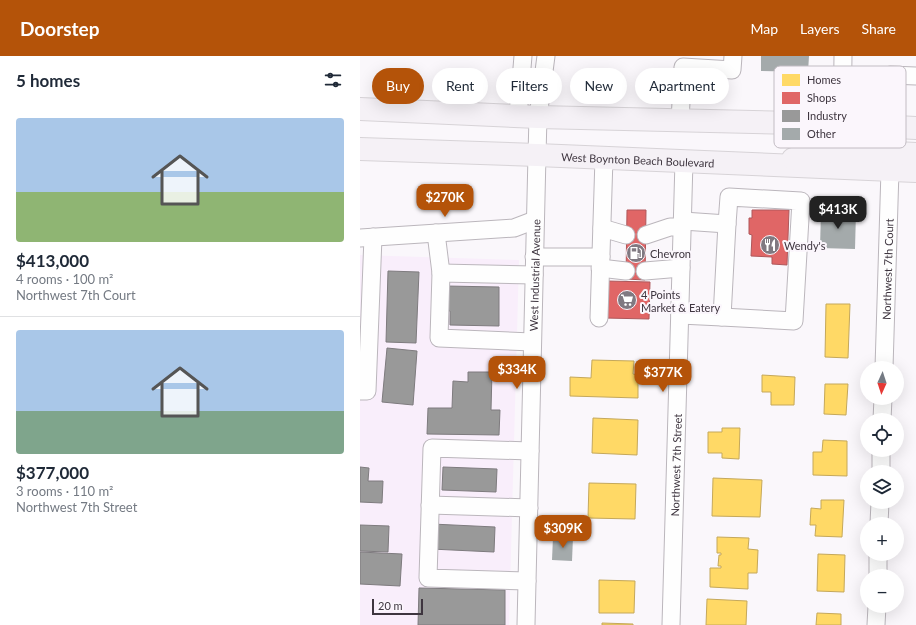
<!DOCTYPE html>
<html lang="en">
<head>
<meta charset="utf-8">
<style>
	:root { --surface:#fff; --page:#f2f2f3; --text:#1f2937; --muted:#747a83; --line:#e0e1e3; --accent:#b45309 }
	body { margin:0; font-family:Lato,sans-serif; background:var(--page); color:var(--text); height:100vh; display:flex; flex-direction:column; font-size:15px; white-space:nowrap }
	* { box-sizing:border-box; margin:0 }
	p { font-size:13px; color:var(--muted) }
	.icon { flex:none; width:22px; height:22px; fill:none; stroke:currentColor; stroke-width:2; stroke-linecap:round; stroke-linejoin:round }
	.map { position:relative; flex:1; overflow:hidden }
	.drawer { display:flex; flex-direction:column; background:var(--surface); width:360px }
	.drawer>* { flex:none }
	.top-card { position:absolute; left:12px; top:12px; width:380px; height:36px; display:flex; gap:8px }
	.needle { width:26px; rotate:183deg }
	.tools { position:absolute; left:500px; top:305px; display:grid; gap:8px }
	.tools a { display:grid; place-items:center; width:44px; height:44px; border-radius:50%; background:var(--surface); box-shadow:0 4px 16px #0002; font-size:20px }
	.scale { position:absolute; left:12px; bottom:10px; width:51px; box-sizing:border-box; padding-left:4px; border:2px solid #3e353f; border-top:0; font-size:11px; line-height:14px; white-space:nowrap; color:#3e353f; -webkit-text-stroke:3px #fbf6fc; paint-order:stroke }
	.price { position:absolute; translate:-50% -34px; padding:0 9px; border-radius:8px; background:var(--accent); color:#fff; font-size:13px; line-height:26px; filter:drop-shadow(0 1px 2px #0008) }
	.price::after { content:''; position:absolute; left:50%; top:24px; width:12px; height:9px; margin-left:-6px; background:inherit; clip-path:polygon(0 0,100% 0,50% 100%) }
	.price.current { background:#222; color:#fff }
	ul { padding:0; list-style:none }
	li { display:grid; align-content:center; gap:8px; height:212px; padding:0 16px }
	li+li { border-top:1px solid var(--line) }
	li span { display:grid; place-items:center; height:124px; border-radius:4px; color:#555 }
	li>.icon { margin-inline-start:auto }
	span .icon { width:72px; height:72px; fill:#fffc; stroke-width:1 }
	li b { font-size:17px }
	h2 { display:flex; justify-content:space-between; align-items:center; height:48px; padding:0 16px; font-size:17px }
	.tag { padding:0 14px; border-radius:18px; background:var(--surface); box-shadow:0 4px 16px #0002; font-size:14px; line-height:36px }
	.tag.current { background:var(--accent); color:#fff }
	header { display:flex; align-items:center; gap:24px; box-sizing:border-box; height:56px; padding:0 20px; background:var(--accent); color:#fff }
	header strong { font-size:19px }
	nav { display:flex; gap:22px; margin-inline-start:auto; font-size:14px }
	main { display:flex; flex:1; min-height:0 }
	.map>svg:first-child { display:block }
</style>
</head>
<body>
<header>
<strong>Doorstep</strong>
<nav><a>Map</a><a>Layers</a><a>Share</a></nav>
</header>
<main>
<section class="drawer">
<h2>5 homes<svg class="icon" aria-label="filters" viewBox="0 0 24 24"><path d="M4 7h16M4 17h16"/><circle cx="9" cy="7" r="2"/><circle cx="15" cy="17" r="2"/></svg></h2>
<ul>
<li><span style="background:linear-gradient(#a9c7e8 60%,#8fb573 0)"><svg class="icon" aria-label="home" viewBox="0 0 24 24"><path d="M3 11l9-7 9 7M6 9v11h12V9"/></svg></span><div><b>$413,000</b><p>4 rooms · 100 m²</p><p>Northwest 7th Court</p></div></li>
<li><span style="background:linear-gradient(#a9c7e8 65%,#7fa58c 0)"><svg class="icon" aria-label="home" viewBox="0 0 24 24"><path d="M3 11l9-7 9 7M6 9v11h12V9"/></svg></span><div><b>$377,000</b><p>3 rooms · 110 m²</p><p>Northwest 7th Street</p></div></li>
</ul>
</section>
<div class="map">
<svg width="556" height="569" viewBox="0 0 556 569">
	<rect width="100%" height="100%" fill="#faf7fb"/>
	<path fill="#f9eefb" d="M0,199L159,204L149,569H0Z"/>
	<g fill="#ffd966" stroke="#c5a85a">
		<path d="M466,248H490L488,302L465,301Z"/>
		<path d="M232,304L274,305L273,318L278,319V342L210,340V321L231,322Z"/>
		<path d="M402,319L435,321L434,349H411V336H402Z"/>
		<path d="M465,328H488L486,359L464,358Z"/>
		<path d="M233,362L278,364L277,399L232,397Z"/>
		<path d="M362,372H380L379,403L362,402V397H348V376H362Z"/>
		<path d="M463,384L487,385V420L453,419V396H462Z"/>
		<path d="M353,422L402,424L400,461L352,460Z"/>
		<path d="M229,427L276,428L275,463L228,462Z"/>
		<path d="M461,444H484L482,481L455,480L456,469H450L451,452L461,453Z"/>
		<path d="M357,481L389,482L388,493L398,494L397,517H388V533L350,531V512H361V510H358L359,499H361V497H357Z"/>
		<path d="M458,498L485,499L484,536L457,535Z"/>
		<path d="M239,524L275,525L274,557H239Z"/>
		<path d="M347,543L387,545L386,569H346Z"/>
		<path d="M457,557L481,558V569H456Z"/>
		<path d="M242,567L273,568V569H242Z"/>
	</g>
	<g fill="#e06666" stroke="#af575a">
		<path d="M267,154H286L285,224L266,223Z"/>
		<path d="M392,154H429L427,209L412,208V201L391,200L392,179L389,178V162H392Z"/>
		<path d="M246,225L290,226L289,263L245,262Z"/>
	</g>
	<g fill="#999" stroke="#7e7b7e">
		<path d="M28,215L59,216L56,287L26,286Z"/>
		<path d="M86,230L139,231V270L90,269V255L85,254Z"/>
		<path d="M27,292L57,295L53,349L22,346Z"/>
		<path d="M108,316H132L131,354H140L139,379L67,378L68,352H92L93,325L108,326Z"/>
		<path d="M0,411L9,412L8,425H23L22,447L0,446Z"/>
		<path d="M83,411L137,413L136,436L82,434Z"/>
		<path d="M72,468L135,471L134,496L71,493Z"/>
		<path d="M0,469L29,470L28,496L0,495Z"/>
		<path d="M0,496L42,498L40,530L0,528Z"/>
		<path d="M59,532L145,534V569H58Z"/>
	</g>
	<g fill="#a4aaab">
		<path d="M401,0H449L448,16L401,15Z"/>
		<path d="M461,155L496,156L495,193L460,192Z"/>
		<path d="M193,481H213L212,505L192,504Z"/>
	</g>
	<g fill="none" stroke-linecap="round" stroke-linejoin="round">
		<g stroke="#bbb6bc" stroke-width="19">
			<g id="minor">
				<path d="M530,19L556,20"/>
				<path d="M158,60L163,0"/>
				<path d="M320,64L323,11L372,14L373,0"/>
				<path d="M482,68L483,0"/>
				<path d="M242,172L266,179"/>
				<path d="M76,177L81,217"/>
				<path d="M286,179L310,171H322"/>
				<path d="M0,182L154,172L175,164"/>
				<path d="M174,201H241"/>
				<path d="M240,212L266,215"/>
				<path d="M285,215L321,212"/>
				<path d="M320,259L362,261L367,168L323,165"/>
				<path d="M362,261L434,265L441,145L369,141L367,168"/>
				<path d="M239,262L244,102"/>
				<path d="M172,286L79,282L81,217L174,219"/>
				<path id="s1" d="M524,312L530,114"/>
				<path d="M0,335H7L13,181"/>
				<path d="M522,364L523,342"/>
				<path d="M521,416V394"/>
				<path d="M70,449L169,452"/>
				<path d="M519,468L520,446"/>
				<path d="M518,520V498"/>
				<path d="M167,525L68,522L72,392L170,395"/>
				<path id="s2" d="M166,569L177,99L178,61L186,0"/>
				<path id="s3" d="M311,569L324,105"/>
				<path d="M516,569L517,550"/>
			</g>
		</g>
		<g stroke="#d7d3d7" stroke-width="24">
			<g id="major">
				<path d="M0,53L178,61L482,68L556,72"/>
				<path id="s4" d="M0,93L177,99L556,115"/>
				<path d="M433,103C472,89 515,96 556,98"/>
			</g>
		</g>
		<use href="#minor" stroke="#fefefe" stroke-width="17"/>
		<use href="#major" stroke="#f5f1f6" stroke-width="22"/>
	</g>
	<defs>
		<g id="restaurant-disc" transform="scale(1)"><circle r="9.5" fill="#807981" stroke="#fbf6fc"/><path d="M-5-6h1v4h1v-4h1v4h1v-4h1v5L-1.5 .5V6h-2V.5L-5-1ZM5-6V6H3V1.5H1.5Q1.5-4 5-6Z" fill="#fff"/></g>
		<g id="fuel-disc" transform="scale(1)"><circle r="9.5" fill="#807981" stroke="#fbf6fc"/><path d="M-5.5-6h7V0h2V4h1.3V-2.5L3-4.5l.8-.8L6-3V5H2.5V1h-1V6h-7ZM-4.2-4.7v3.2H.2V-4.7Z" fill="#fff"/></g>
		<g id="supermarket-disc" transform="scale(1)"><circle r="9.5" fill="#807981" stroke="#fbf6fc"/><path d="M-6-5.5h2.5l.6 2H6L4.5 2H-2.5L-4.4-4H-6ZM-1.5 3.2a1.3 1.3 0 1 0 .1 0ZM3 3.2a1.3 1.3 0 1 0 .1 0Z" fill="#fff"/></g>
	</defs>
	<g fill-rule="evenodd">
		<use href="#restaurant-disc" x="410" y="189"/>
		<use href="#fuel-disc" x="276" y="197"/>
		<use href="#supermarket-disc" x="267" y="244"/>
	</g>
	<g text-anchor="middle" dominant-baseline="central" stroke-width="4" stroke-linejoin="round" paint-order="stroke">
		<g font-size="11" fill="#3e353f" stroke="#fbf6fc">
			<text stroke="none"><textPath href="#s4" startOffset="278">West Boynton Beach Boulevard</textPath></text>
			<text stroke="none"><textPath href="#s1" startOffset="99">Northwest 7th Court</textPath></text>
			<text stroke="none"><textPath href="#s2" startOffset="350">West Industrial Avenue</textPath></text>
			<text stroke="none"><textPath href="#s3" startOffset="160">Northwest 7th Street</textPath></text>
		</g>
		<g font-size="11" fill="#3e353f" stroke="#fbf6fc" text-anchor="start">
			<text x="424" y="189">Wendy's</text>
			<text x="290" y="197">Chevron</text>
			<text x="281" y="238">4 Points<tspan x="281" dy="13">Market &amp; Eatery</tspan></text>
		</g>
	</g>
	<rect x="414" y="10" width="132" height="82" rx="6" fill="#fbf6fc" stroke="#c2bcc3" stroke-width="1"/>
	<rect x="422" y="18" width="18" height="12" fill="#ffd966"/>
	<rect x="422" y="36" width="18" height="12" fill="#e06666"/>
	<rect x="422" y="54" width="18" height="12" fill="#999"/>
	<rect x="422" y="72" width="18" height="12" fill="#a4aaab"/>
	<g font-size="11" fill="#3e353f">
		<text x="447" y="28">Homes</text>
		<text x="447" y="46">Shops</text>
		<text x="447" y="64">Industry</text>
		<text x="447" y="82">Other</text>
	</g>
</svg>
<div class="tools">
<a><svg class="needle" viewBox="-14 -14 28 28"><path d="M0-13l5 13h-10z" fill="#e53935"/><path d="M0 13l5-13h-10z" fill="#747a83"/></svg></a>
<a><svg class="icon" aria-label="locate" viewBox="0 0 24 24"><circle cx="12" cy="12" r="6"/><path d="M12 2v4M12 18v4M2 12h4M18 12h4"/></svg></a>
<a><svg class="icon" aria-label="layers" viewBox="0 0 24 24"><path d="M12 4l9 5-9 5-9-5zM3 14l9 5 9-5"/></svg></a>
<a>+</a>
<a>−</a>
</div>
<div class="scale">20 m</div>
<b class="price" style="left:85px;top:162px">$270K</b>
<b class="price current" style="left:478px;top:174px">$413K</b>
<b class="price" style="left:157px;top:334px">$334K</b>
<b class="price" style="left:303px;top:337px">$377K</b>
<b class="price" style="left:203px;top:493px">$309K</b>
<div class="top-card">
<a class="tag current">Buy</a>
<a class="tag">Rent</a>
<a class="tag">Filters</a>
<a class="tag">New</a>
<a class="tag">Apartment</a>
</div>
</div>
</main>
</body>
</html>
